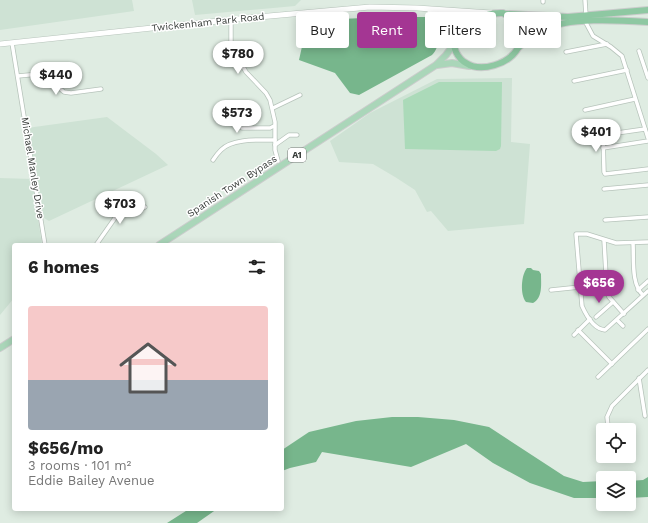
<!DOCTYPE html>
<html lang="en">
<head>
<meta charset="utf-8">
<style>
	:root { --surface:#fff; --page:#f6f6f6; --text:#222; --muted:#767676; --line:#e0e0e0; --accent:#a43693 }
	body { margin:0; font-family:"Work Sans",sans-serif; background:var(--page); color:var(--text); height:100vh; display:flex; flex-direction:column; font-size:15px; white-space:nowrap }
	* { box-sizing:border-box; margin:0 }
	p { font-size:13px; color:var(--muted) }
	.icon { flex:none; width:22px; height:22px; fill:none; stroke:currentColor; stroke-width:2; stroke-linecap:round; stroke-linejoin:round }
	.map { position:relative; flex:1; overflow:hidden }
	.side { position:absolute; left:12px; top:243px; width:272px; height:268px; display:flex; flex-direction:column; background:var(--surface); border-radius:4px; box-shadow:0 2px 10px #0003 }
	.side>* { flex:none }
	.hud { position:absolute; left:296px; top:12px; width:292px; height:36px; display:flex; gap:8px }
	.controls { position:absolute; left:596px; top:423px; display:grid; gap:8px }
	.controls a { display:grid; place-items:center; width:40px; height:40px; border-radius:4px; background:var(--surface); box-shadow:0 2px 10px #0003; font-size:20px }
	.price { position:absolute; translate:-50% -34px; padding:0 9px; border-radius:14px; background:#fff; color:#222; font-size:13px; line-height:26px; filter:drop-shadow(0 1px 2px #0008) }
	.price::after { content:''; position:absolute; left:50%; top:24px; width:12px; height:9px; margin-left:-6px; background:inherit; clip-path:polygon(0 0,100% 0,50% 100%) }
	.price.on { background:var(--accent); color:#fff }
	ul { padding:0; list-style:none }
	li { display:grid; align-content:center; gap:8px; height:212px; padding:0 16px }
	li+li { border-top:1px solid var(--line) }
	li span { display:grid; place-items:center; height:124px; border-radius:4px; color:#555 }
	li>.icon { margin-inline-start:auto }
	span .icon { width:72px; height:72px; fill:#fffc; stroke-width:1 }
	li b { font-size:17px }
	h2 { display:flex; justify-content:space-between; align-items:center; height:48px; padding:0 16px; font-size:17px }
	.chip { padding:0 14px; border-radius:4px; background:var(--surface); box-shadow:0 2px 10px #0003; font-size:14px; line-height:36px }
	.chip.on { background:var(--accent); color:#fff }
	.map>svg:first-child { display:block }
</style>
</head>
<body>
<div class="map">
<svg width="648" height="523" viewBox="0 0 648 523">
	<rect width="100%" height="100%" fill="#dfece2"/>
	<g fill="#cee2d4">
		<path d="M0,0H132L134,11L0,30Z"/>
		<path d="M192,0H301L295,6L195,15Z"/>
		<path d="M512,78L511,142L530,144L524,224L448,231L431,211L427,212L415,190L395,177L373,164L339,162L330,141L370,113L437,79Z"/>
		<path d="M107,117L156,154L168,165L49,221L41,216L27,128Z"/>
		<path d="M0,178L32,179L42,245H14V298L0,315Z"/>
	</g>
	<path fill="#abdab9" d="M439,82H502L501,146L500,149L496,151L405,149L403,100Z"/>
	<g fill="#77b68c">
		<path d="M385,17H434C444,24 440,48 432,55L359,95L350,93L335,73L299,60L303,42L319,20Z"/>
		<path d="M527,268H531L533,270L539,271L541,274C541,284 543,298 533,303L526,302C520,295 521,275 527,268Z"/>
		<path d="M392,417H418L454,420L489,427L564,476L583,482L603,481V498H574L530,483L493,463L466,444L411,467L322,452L316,462L290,468L282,471V450L309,432L356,421Z"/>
		<path d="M648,477V497L629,498V481L643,480Z"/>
		<path d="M189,509H217L197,523H167Z"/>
	</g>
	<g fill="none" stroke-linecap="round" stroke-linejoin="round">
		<g stroke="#b7c4bb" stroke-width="5">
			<g id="minor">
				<path d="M543,0V2"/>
				<path d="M585,0L586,16"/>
				<path d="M231,20V42L235,53L246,72L266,93L270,100L275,122V150L278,161"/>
				<path d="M585,21L593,36L611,47L622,56L648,138"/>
				<path d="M12,43L45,245"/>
				<path d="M639,51L648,78"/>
				<path d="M566,52L607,44"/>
				<path d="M18,76L50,73L58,87L64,92L71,93L101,89"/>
				<path d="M574,81L627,70"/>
				<path d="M273,108L300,95"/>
				<path d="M585,110L635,99"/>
				<path d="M242,128H270L274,126"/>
				<path d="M645,129L603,135L604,172L605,174L648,169"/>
				<path d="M275,145L289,135H297"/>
				<path d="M603,148L648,141"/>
				<path d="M213,160C215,157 218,153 221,150C232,138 260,140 275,140"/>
				<path d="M604,189L648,185"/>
				<path d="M605,220L648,217"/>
				<path d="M604,240L607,292L609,297L624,314"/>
				<path d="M648,242L616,243L587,234H576L582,306C586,315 594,329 605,330L648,291"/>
				<path d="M633,243C634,259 631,285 643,295"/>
				<path d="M96,245L115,218L120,215L134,213L145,207"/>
				<path d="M551,290L580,287"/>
				<path d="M638,290L648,281"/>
				<path d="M596,317L613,302"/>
				<path d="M617,320L623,326"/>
				<path d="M578,330L612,364"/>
				<path d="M574,335L590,319"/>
				<path d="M598,377L648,329"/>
				<path d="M639,378L645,416"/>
				<path d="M608,426L607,417L612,406L648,370"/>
			</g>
		</g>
		<g stroke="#b7c4bb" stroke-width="6">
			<g id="secondary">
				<path d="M430,11C446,15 450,27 454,42"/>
				<path d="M0,44L247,18L370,7L417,8L491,13"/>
			</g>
		</g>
		<g stroke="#cbcccc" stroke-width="8">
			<g id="primary">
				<path d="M437,65L452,63L469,66"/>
				<path d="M159,245L436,65L446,55L454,44"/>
				<path d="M0,348L14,339"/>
			</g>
		</g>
		<g stroke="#cbcccc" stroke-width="8">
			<g id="trunk">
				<path d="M503,13C515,19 526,34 518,48C509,64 481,73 466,63C462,61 458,56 456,52C445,27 484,12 503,13Z"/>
				<path d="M506,14L568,17L648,10"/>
				<path d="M519,47C526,41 532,34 541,30C569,17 617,20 648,22"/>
			</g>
		</g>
		<use href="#minor" stroke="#fff" stroke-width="3.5"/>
		<use href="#secondary" stroke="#fff" stroke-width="5"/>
		<use href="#primary" stroke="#aad6b9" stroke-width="6"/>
		<use href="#trunk" stroke="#8ec8a2" stroke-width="6"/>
	</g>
	<g text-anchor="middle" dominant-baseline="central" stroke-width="3" stroke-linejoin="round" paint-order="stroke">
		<rect fill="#fff" stroke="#737674" stroke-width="1" x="288" y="148" width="18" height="14" rx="3"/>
		<g font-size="9" font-weight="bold" fill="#373c39">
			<text x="297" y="155">A1</text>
		</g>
		<g font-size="10" fill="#373c39" stroke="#fff">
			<text transform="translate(208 22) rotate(-6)">Twickenham Park Road</text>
			<text transform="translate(33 168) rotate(81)">Michael Manley Drive</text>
			<text transform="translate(232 186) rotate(-33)">Spanish Town Bypass</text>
		</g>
	</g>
</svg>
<div class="controls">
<a><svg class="icon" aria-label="locate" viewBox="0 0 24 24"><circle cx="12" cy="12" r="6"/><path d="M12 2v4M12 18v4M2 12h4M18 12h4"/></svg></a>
<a><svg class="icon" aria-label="layers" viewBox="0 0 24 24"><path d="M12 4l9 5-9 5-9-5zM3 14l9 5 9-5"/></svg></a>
</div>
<b class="price" style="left:238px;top:75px">$780</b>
<b class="price" style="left:56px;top:96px">$440</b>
<b class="price" style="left:237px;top:134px">$573</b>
<b class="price" style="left:596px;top:153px">$401</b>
<b class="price" style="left:120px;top:225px">$703</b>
<b class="price on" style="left:599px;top:304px">$656</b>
<div class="hud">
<a class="chip">Buy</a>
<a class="chip on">Rent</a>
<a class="chip">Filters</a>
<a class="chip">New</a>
</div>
<section class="side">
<h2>6 homes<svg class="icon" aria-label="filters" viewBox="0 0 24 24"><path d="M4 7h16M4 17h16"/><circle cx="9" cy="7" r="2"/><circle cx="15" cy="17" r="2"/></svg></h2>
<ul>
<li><span style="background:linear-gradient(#f6c9c9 60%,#9aa5b1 0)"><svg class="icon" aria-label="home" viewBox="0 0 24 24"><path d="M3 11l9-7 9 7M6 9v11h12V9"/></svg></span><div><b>$656/mo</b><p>3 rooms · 101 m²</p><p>Eddie Bailey Avenue</p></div></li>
</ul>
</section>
</div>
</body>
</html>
